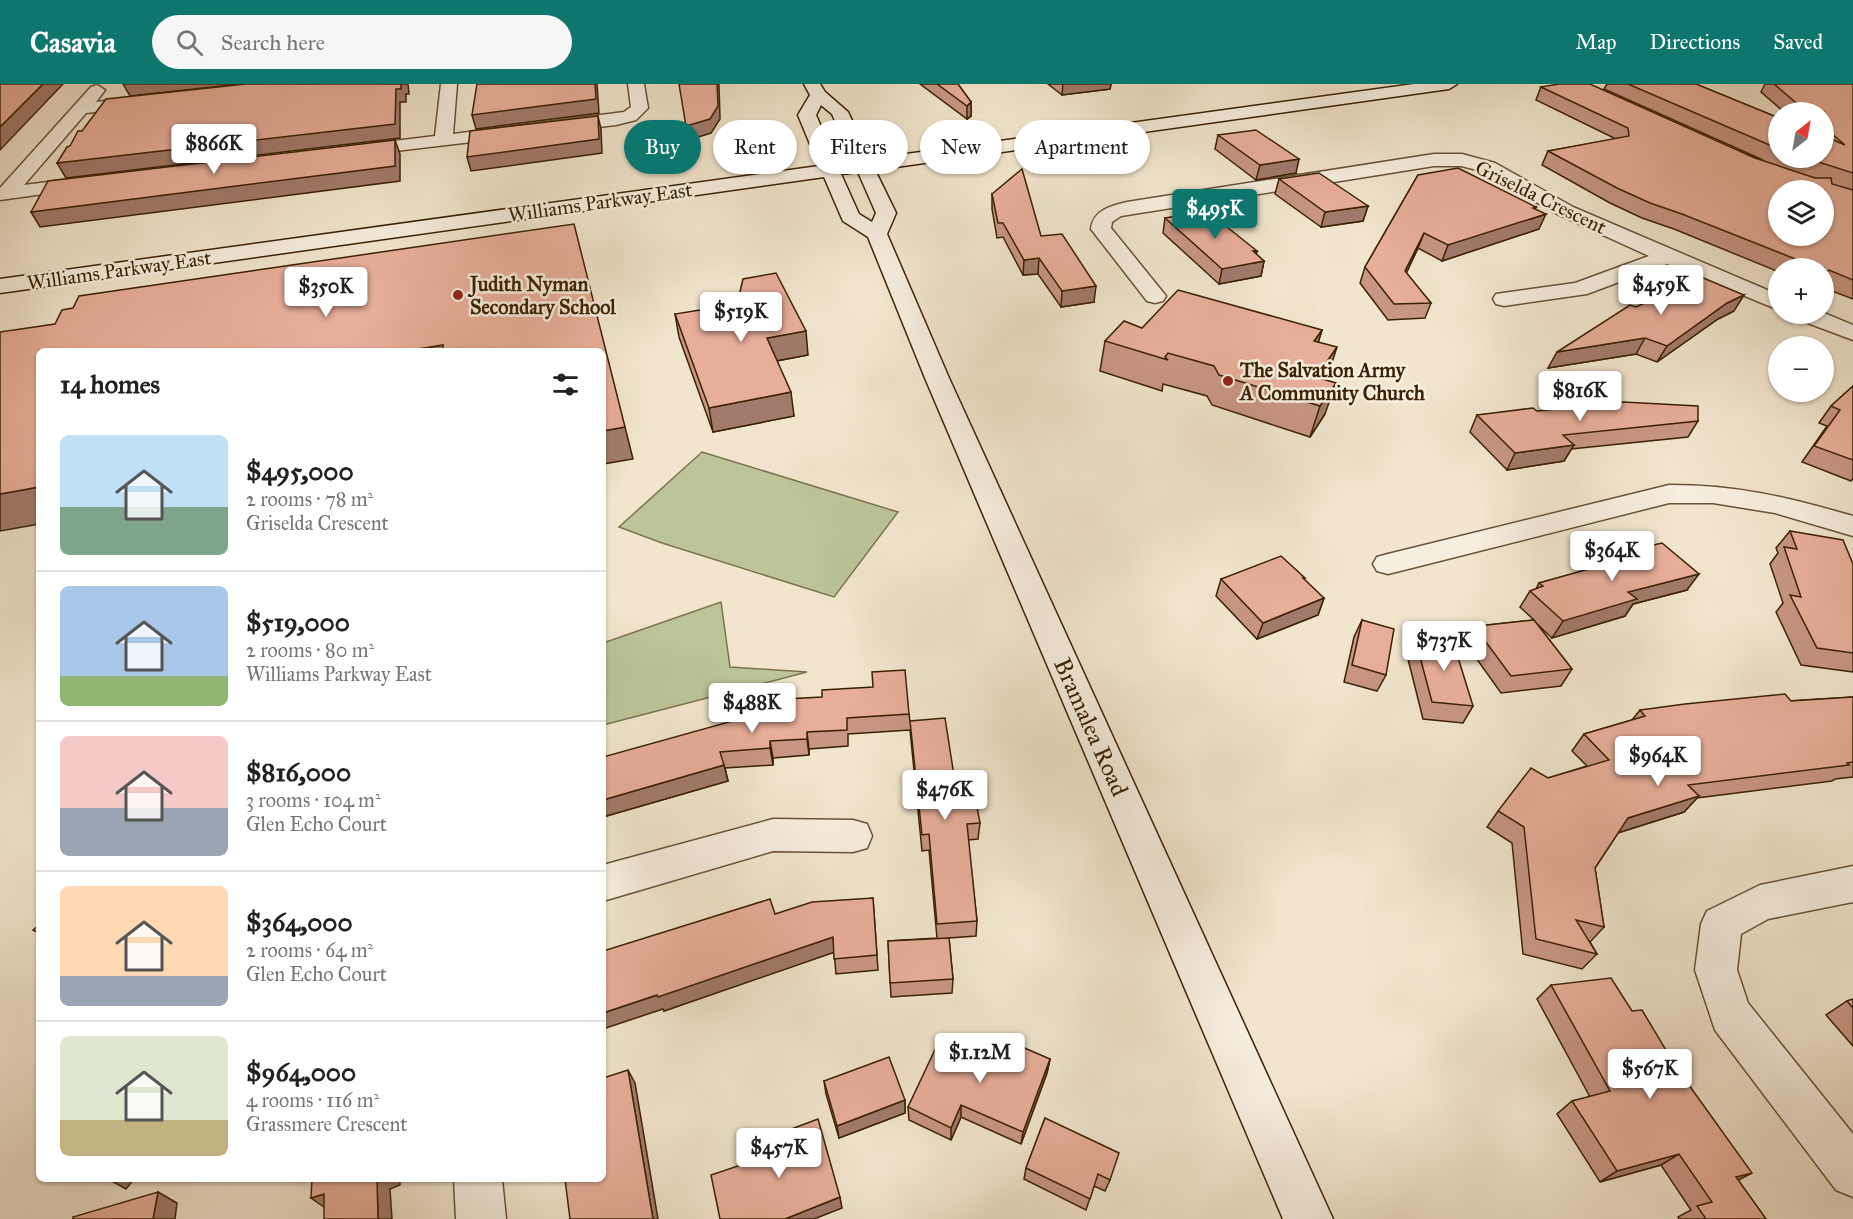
<!DOCTYPE html>
<html lang="en">
<head>
<meta charset="utf-8">
<style>
	:root { --surface:#fff; --page:#f6f6f6; --text:#222; --muted:#767676; --line:#e0e0e0; --accent:#0f766e }
	body { margin:0; font-family:"IM FELL Great Primer",serif; background:var(--page); color:var(--text); height:100vh; display:flex; flex-direction:column; font-size:22px; white-space:nowrap }
	* { box-sizing:border-box; margin:0 }
	p { font-size:20px; color:var(--muted) }
	.icon { flex:none; width:33px; height:33px; fill:none; stroke:currentColor; stroke-width:2; stroke-linecap:round; stroke-linejoin:round }
	.map { position:relative; flex:1; overflow:hidden }
	.panel { position:absolute; left:36px; top:264px; width:570px; height:834px; display:flex; flex-direction:column; background:var(--surface); border-radius:9px; box-shadow:0 2px 4px #0004 }
	.panel>* { flex:none }
	.top-card { position:absolute; left:624px; top:36px; width:570px; height:54px; display:flex; gap:12px }
	.needle { width:39px; rotate:31deg }
	.tools { position:absolute; left:1768px; top:18px; display:grid; gap:12px }
	.tools a { display:grid; place-items:center; width:66px; height:66px; border-radius:50%; background:var(--surface); box-shadow:0 2px 4px #0004; font-size:30px }
	.price { position:absolute; translate:-50% -51px; padding:0 14px; border-radius:6px; background:#fff; color:#222; font-size:20px; line-height:39px; filter:drop-shadow(0 2px 3px #0008) }
	.price::after { content:''; position:absolute; left:50%; top:36px; width:18px; height:14px; margin-left:-9px; background:inherit; clip-path:polygon(0 0,100% 0,50% 100%) }
	.price.selected { background:var(--accent); color:#fff }
	ul { padding:0; list-style:none }
	li { display:flex; align-items:center; gap:18px; height:150px; padding:0 24px }
	li+li { border-top:2px solid var(--line) }
	li span { display:grid; place-items:center; flex:none; width:168px; height:120px; border-radius:9px; color:#555 }
	li>.icon { margin-inline-start:auto }
	span .icon { width:72px; height:72px; fill:#fffc; stroke-width:1 }
	li b { font-size:26px }
	h2 { display:flex; justify-content:space-between; align-items:center; height:72px; padding:0 24px; font-size:26px }
	.pill { padding:0 21px; border-radius:27px; background:var(--surface); box-shadow:0 2px 4px #0004; font-size:21px; line-height:54px }
	.pill.selected { background:var(--accent); color:#fff }
	header { display:flex; align-items:center; gap:36px; box-sizing:border-box; height:84px; padding:0 30px; background:var(--accent); color:#fff }
	header strong { font-size:28px }
	nav { display:flex; gap:33px; margin-inline-start:auto; font-size:21px }
	.search { width:420px; height:54px; background:var(--page); display:flex; align-items:center; gap:15px; box-sizing:border-box; padding:0 21px; border-radius:33px; color:var(--muted); font-size:22px }
	.map>svg:first-child { display:block }
</style>
</head>
<body>
<header>
<strong>Casavia</strong>
<div class="search"><svg class="icon" aria-label="search" viewBox="0 0 24 24"><circle cx="10" cy="10" r="6"/><path d="M15 15l6 6"/></svg>Search here</div>
<nav><a>Map</a><a>Directions</a><a>Saved</a></nav>
</header>
<div class="map">
<svg width="1853" height="1135" viewBox="0 0 1853 1135">
	<rect width="100%" height="100%" fill="#f1e5cd"/>
	<filter id="stains"><feTurbulence type="fractalNoise" baseFrequency=".00333" numOctaves="4"/><feColorMatrix values="0 0 0 0 .2 0 0 0 0 .09 0 0 0 0 .02 0 0 0 .5 -.17"/></filter>
	<radialGradient id="worn" r=".72"><stop offset=".6" stop-color="#630" stop-opacity="0"/><stop offset="1" stop-color="#630" stop-opacity=".3"/></radialGradient>
	<g fill="#bbc598" stroke="#7c744d" stroke-width="1.5">
		<path d="M702,368L898,428L834,513L662,459L619,443Z"/>
		<path d="M721,518L730,583L807,588L603,641V559Z"/>
	</g>
	<g fill="none" stroke-linecap="round" stroke-linejoin="round">
		<g stroke="#695335" stroke-width="3">
			<g id="minor">
				<path d="M441,0H457L453,50L624,28L631,23L628,0H644L648,24L636,36L616,41L353,72L347,71L344,67L347,63L353,62L435,52Z"/>
				<path d="M97,1L105,6L96,18L147,12L155,17L147,22L86,29L24,101L88,93L95,95L98,99L95,103L0,116V104L91,3Z"/>
				<path d="M1434,70H1462L1495,79L1573,123L1779,211V226L1667,180L1587,210L1504,222L1496,220L1493,215L1496,210L1575,199L1649,172L1559,131L1481,87L1461,82H1434L1121,132L1112,138L1111,144L1166,212L1163,217L1155,219L1147,217L1091,145C1093,126 1111,122 1127,118Z"/>
				<path d="M1824,229L1853,241V256L1797,235L1793,230Z"/>
				<path d="M1669,401C1738,401 1787,413 1853,432V452L1775,429L1713,419H1669L1388,490L1377,487L1373,480L1377,473L1388,470Z"/>
				<path d="M773,735L853,736L867,740L872,752L867,764L853,768L773,767L603,817V781Z"/>
				<path d="M1853,782V818L1768,835L1741,850L1737,886L1748,919L1853,1050V1113L1836,1106L1715,946L1695,886L1701,840L1707,827L1760,801Z"/>
				<path d="M454,1095H502L506,1135H456Z"/>
			</g>
		</g>
		<g stroke="#3c2202" stroke-width="3">
			<path id="secondary" d="M804,0H820L825,8L848,28L870,75L1414,0H1457L1449,5L875,86L896,129L887,150L949,294L1333,1135H1283L925,294L868,153L843,137L824,93L0,209V195L819,82L798,31L810,11ZM821,21L832,30L853,78L837,80L816,31ZM858,88L876,129L872,138L859,130L841,90Z"/>
		</g>
		<use href="#minor" fill="#f6eede" fill-rule="evenodd"/>
		<use href="#secondary" fill="#f6eede" fill-rule="evenodd"/>
	</g>
	<g fill="#c79684" stroke="#3c2202" stroke-width="1.5">
		<path d="M920,0H958L971,18V32L967,35Z"/>
		<path d="M1048,0H1111L1110,5L1062,11Z"/>
		<path d="M1607,0H1696L1779,34V74H1824V28H1784L1761,8L1765,0H1853V215L1824,204V184H1779V188L1674,145L1642,134L1610,119L1542,81L1548,67L1616,55L1536,16L1541,3L1763,76L1604,5Z"/>
		<path d="M1218,51L1296,89L1256,96L1215,65Z"/>
		<path d="M1418,91L1536,123L1535,125L1539,145L1442,177L1418,164L1406,189L1431,219L1425,234L1388,236L1360,199L1365,183Z"/>
		<path d="M1279,95L1368,122L1363,137L1321,143L1275,110Z"/>
		<path d="M992,110L1041,152L1094,218L1061,223L1038,190L1023,191L1003,153L997,154L992,125Z"/>
		<path d="M1165,134L1257,167L1256,170L1264,177L1261,192L1219,200L1163,149Z"/>
		<path d="M1636,223L1734,227L1718,235L1657,278L1636,270L1548,284Z"/>
		<path d="M675,230L808,271L777,277L794,332L713,348L679,253Z"/>
		<path d="M1142,244L1322,246L1318,258L1327,294L1325,296V330L1310,353L1212,321L1207,312L1163,300L1162,307L1100,287L1105,257Z"/>
		<path d="M1853,302V394L1851,397L1802,378L1827,342L1819,339L1831,322Z"/>
		<path d="M1537,327L1698,337L1688,353L1571,365L1564,377L1507,386L1470,348L1477,331Z"/>
		<path d="M1790,447L1853,480V588L1801,581L1776,528L1783,519L1770,480L1778,469L1776,464Z"/>
		<path d="M1614,470L1687,506L1633,520L1625,532L1552,554L1536,539L1572,585L1561,602L1501,609L1471,567L1472,565L1468,559L1478,542L1534,536L1520,523L1530,507L1536,505L1539,499L1608,480Z"/>
		<path d="M1221,495L1324,514L1318,531L1257,555L1216,512Z"/>
		<path d="M1362,536L1386,591L1377,607L1344,598L1354,553Z"/>
		<path d="M1416,558L1473,622L1463,639L1423,635L1408,575Z"/>
		<path d="M1853,613V693L1835,695L1832,697L1697,714L1684,728L1618,749L1595,784L1604,843L1590,858L1597,870L1582,885L1523,870L1512,759L1487,743L1498,727L1548,694L1587,682L1572,667L1584,650L1632,636L1640,626Z"/>
		<path d="M785,621L909,630L910,637L955,698L980,739L978,755L968,756L977,837L976,852L949,854L953,895L952,909L891,913L888,857L937,854L929,766L922,767L910,646L848,650V662L809,665V671L773,674V681L725,684L728,697L603,733L747,633Z"/>
		<path d="M873,814L878,886L836,890L834,868L664,927L663,925L775,830Z"/>
		<path d="M1551,901L1632,927L1738,1096L1766,1135H1679L1678,1133L1691,1126L1661,1081L1600,1098L1557,1030L1572,1017L1590,1013L1537,915Z"/>
		<path d="M1853,915V962L1826,931L1847,917Z"/>
		<path d="M1050,975L1047,989L1021,1060L961,1033L951,1056L909,1036L908,1023L997,979Z"/>
		<path d="M824,997L905,1016V1029L839,1054L826,1010Z"/>
		<path d="M1045,1034L1110,1096L1105,1107L1094,1102L1086,1126L1024,1095L1026,1084Z"/>
	</g>
	<g fill="#a27a6b" stroke="#3c2202" stroke-width="1.5">
		<path d="M43,0H63L0,66V43Z"/>
		<path d="M123,0H239L130,12Z"/>
		<path d="M401,0H408L409,10H406V18H400V54L66,94L57,79L396,5Z"/>
		<path d="M595,0H597L599,29L476,45L472,31Z"/>
		<path d="M717,0H719L720,35L711,49L689,56L686,42Z"/>
		<path d="M1063,0H1111L1110,5L1062,11Z"/>
		<path d="M971,18V32L967,35V22Z"/>
		<path d="M598,32L601,45L602,69L471,87L467,73Z"/>
		<path d="M395,56L400,70V97L40,143L31,128Z"/>
		<path d="M1299,75L1296,89L1256,96L1260,81Z"/>
		<path d="M1368,122L1363,137L1321,143L1325,128Z"/>
		<path d="M1536,123L1531,135L1546,130L1539,145L1442,177L1448,161Z"/>
		<path d="M1424,149L1418,164L1400,203L1405,187Z"/>
		<path d="M1253,167H1257L1254,179L1264,177L1261,192L1219,200L1222,185Z"/>
		<path d="M1039,174L1038,190L1023,191L1024,176Z"/>
		<path d="M1096,202L1094,218L1061,223L1062,207Z"/>
		<path d="M1744,211L1734,227L1718,235L1657,278L1667,262L1727,219Z"/>
		<path d="M1322,246L1313,276L1314,257Z"/>
		<path d="M806,247L808,271L770,278L767,254Z"/>
		<path d="M1645,254L1636,270L1548,284L1557,268Z"/>
		<path d="M443,261L445,267H406Z"/>
		<path d="M1337,263L1327,294L1310,319L1316,293Z"/>
		<path d="M1336,299L1325,330L1310,353L1320,322Z"/>
		<path d="M791,308L794,332L713,348L709,324Z"/>
		<path d="M625,343L633,375L603,380V347Z"/>
		<path d="M1574,361L1564,377L1507,386L1515,369Z"/>
		<path d="M39,403V440L0,447V410Z"/>
		<path d="M1699,490L1687,506L1633,520L1625,532L1552,554L1563,537L1628,508Z"/>
		<path d="M1324,514L1318,531L1257,555L1263,539Z"/>
		<path d="M807,648L809,665V671L807,655Z"/>
		<path d="M770,657L773,674V681L770,664Z"/>
		<path d="M724,681L728,697L603,733V716Z"/>
		<path d="M1699,712L1684,728L1614,750L1628,734Z"/>
		<path d="M833,853L835,868L664,927L663,925L603,945V929Z"/>
		<path d="M1050,975L1047,989L1021,1060L1023,1048Z"/>
		<path d="M628,986L635,999L658,1135H653Z"/>
		<path d="M905,1016V1029L839,1054L837,1042Z"/>
		<path d="M961,1021V1033L951,1056V1044Z"/>
		<path d="M1679,1070L1661,1081L1600,1098L1617,1087Z"/>
		<path d="M1752,1089L1731,1100L1736,1093Z"/>
		<path d="M108,1095H134L126,1105Z"/>
		<path d="M377,1095H400V1101L390,1105L392,1135H378Z"/>
		<path d="M158,1108L177,1119L175,1135H153Z"/>
		<path d="M324,1110L327,1125L311,1114Z"/>
		<path d="M840,1113L842,1124L814,1135H785Z"/>
	</g>
	<g fill="#e7ae99" stroke="#3c2202" stroke-width="1.5" fill-rule="evenodd">
		<path d="M0,0H43L0,43Z"/>
		<path d="M246,0H401V5H396L395,40L57,79L67,63L70,62L78,47H82L106,15Z"/>
		<path d="M477,0H595L596,15L472,31Z"/>
		<path d="M679,0H717L718,22L710,35L686,42Z"/>
		<path d="M937,0H958L971,18L967,22Z"/>
		<path d="M1559,0H1590L1755,74L1815,94H1831L1832,100L1853,106V196L1829,186L1826,188L1824,187V184H1818L1682,130L1650,119L1617,104L1548,67L1629,52L1628,44L1541,3ZM1779,106H1824V152H1779Z"/>
		<path d="M1628,0H1696L1779,34V65Z"/>
		<path d="M1774,0H1853V89L1806,74H1824V52L1845,61L1824,43V28H1807Z"/>
		<path d="M598,32L599,55L467,73L470,47Z"/>
		<path d="M1256,46L1299,75L1260,81L1218,51Z"/>
		<path d="M395,56V82L31,128L48,97Z"/>
		<path d="M1458,84L1536,123L1533,124L1546,130L1448,161L1424,149L1405,187L1431,219L1394,220L1365,183L1418,91Z"/>
		<path d="M1022,85L1041,152L1062,150L1096,202L1062,207L1039,174L1024,176L1003,139H998L992,110Z"/>
		<path d="M1319,89L1368,122L1325,128L1279,95Z"/>
		<path d="M1207,127L1257,167H1253L1264,177L1222,185L1165,134Z"/>
		<path d="M574,140L625,343L603,347V267H443V261L406,267H39V403L0,410V248L55,240L62,226L73,224L79,212Z"/>
		<path d="M776,189L806,247L767,254L791,308L709,324L675,230L737,220L743,195Z"/>
		<path d="M1701,193L1744,211L1727,219L1667,262L1645,254L1557,268L1630,221L1636,223Z"/>
		<path d="M1178,206L1322,246L1314,257L1337,263L1316,293L1336,299L1320,322L1219,291L1214,282L1168,269L1165,273L1168,276L1105,257L1124,237L1142,244Z"/>
		<path d="M1853,302V376L1814,362L1840,326L1831,322Z"/>
		<path d="M1623,318L1698,322V337L1563,351L1574,361L1515,369L1477,331L1533,324L1537,327Z"/>
		<path d="M1790,447L1843,456L1853,480V569L1817,564L1790,511L1801,513L1784,463L1797,465Z"/>
		<path d="M1662,459L1699,490L1628,508L1637,515L1563,537L1530,507L1543,502L1539,499L1621,476L1614,470Z"/>
		<path d="M1281,472L1305,494H1303L1324,514L1263,539L1221,495Z"/>
		<path d="M1362,536L1394,545L1386,591L1352,581Z"/>
		<path d="M1534,536L1572,585L1511,592L1480,550H1483L1478,542Z"/>
		<path d="M1452,554L1473,622L1432,618L1416,558Z"/>
		<path d="M905,586L909,630L847,634V646L807,648V655L770,657V664L720,668L724,681L603,716V673L747,633V624L785,621V615L822,613V606L873,603L872,588Z"/>
		<path d="M1785,610L1791,617L1853,613V678L1847,679L1849,681L1688,701L1699,712L1628,734L1595,784L1604,843L1576,836L1597,870L1536,855L1524,743L1498,727L1531,684L1548,694L1609,676L1584,650L1645,632L1640,626L1685,620Z"/>
		<path d="M945,634L955,698L972,696L980,739L967,740L977,837L937,840L929,750L922,751L910,637Z"/>
		<path d="M873,814L877,871L834,875L833,853L658,913L657,911L603,929V867L770,815L775,830L812,818Z"/>
		<path d="M39,841V849L33,846Z"/>
		<path d="M949,854L953,895L890,899L888,857Z"/>
		<path d="M1611,894L1632,927L1642,926L1676,983L1752,1089L1736,1093L1766,1135H1706L1697,1122L1712,1118L1679,1070L1617,1087L1572,1017L1610,1007L1551,901Z"/>
		<path d="M1853,915V924L1847,917Z"/>
		<path d="M941,953L997,979L1006,956L1050,975L1023,1048L961,1021L951,1044L908,1023Z"/>
		<path d="M889,973L905,1016L837,1042L824,997Z"/>
		<path d="M628,986L653,1135H570L565,1095H603V994Z"/>
		<path d="M1045,1034L1119,1069L1110,1096L1098,1090L1090,1115L1026,1084Z"/>
		<path d="M818,1035L840,1113L785,1135H720L711,1091L774,1070L770,1053Z"/>
		<path d="M312,1095H377L378,1135H324V1110L311,1114Z"/>
		<path d="M158,1108L153,1135H73V1133Z"/>
	</g>
	<g fill="#8f2418" stroke="#f6eede" stroke-width="2">
		<circle cx="458" cy="211" r="6"/>
		<circle cx="1228" cy="297" r="6"/>
	</g>
	<g text-anchor="middle" dominant-baseline="central" stroke-width="5" stroke-linejoin="round" paint-order="stroke">
		<g font-size="20" fill="#3c2202" stroke="#f6eede">
			<text transform="translate(1541 113) rotate(26)">Griselda Crescent</text>
			<text transform="translate(600 118) rotate(-8)">Williams Parkway East</text>
			<text transform="translate(119 186) rotate(-8)">Williams Parkway East</text>
		</g>
		<g font-size="20" font-weight="bold" fill="#3c2202" stroke="#f6eede" text-anchor="start">
			<text x="470" y="200">Judith Nyman<tspan x="470" dy="23">Secondary School</tspan></text>
			<text x="1240" y="286">The Salvation Army<tspan x="1240" dy="23">A Community Church</tspan></text>
		</g>
		<g font-size="24" fill="#3c2202" stroke="#f6eede">
			<text transform="translate(1091 643) rotate(66)">Bramalea Road</text>
		</g>
	</g>
	<rect width="100%" height="100%" filter="url(#stains)"/>
	<rect width="100%" height="100%" fill="url(#worn)"/>
</svg>
<div class="tools">
<a><svg class="needle" viewBox="-14 -14 28 28"><path d="M0-13l5 13h-10z" fill="#e53935"/><path d="M0 13l5-13h-10z" fill="#767676"/></svg></a>
<a><svg class="icon" aria-label="layers" viewBox="0 0 24 24"><path d="M12 4l9 5-9 5-9-5zM3 14l9 5 9-5"/></svg></a>
<a>+</a>
<a>−</a>
</div>
<b class="price" style="left:214px;top:91px">$866K</b>
<b class="price selected" style="left:1215px;top:156px">$495K</b>
<b class="price" style="left:1661px;top:232px">$459K</b>
<b class="price" style="left:326px;top:234px">$350K</b>
<b class="price" style="left:741px;top:259px">$519K</b>
<b class="price" style="left:1580px;top:338px">$816K</b>
<b class="price" style="left:1612px;top:498px">$364K</b>
<b class="price" style="left:1444px;top:588px">$737K</b>
<b class="price" style="left:752px;top:650px">$488K</b>
<b class="price" style="left:1658px;top:703px">$964K</b>
<b class="price" style="left:945px;top:737px">$476K</b>
<b class="price" style="left:980px;top:1000px">$1.12M</b>
<b class="price" style="left:1650px;top:1016px">$567K</b>
<b class="price" style="left:779px;top:1095px">$457K</b>
<div class="top-card">
<a class="pill selected">Buy</a>
<a class="pill">Rent</a>
<a class="pill">Filters</a>
<a class="pill">New</a>
<a class="pill">Apartment</a>
</div>
<section class="panel">
<h2>14 homes<svg class="icon" aria-label="filters" viewBox="0 0 24 24"><path d="M4 7h16M4 17h16"/><circle cx="9" cy="7" r="2"/><circle cx="15" cy="17" r="2"/></svg></h2>
<ul>
<li><span style="background:linear-gradient(#bfe0f5 60%,#7fa58c 0)"><svg class="icon" aria-label="home" viewBox="0 0 24 24"><path d="M3 11l9-7 9 7M6 9v11h12V9"/></svg></span><div><b>$495,000</b><p>2 rooms · 78 m²</p><p>Griselda Crescent</p></div></li>
<li><span style="background:linear-gradient(#a9c7e8 75%,#8fb573 0)"><svg class="icon" aria-label="home" viewBox="0 0 24 24"><path d="M3 11l9-7 9 7M6 9v11h12V9"/></svg></span><div><b>$519,000</b><p>2 rooms · 80 m²</p><p>Williams Parkway East</p></div></li>
<li><span style="background:linear-gradient(#f6c9c9 60%,#9aa5b1 0)"><svg class="icon" aria-label="home" viewBox="0 0 24 24"><path d="M3 11l9-7 9 7M6 9v11h12V9"/></svg></span><div><b>$816,000</b><p>3 rooms · 104 m²</p><p>Glen Echo Court</p></div></li>
<li><span style="background:linear-gradient(#ffd9b3 75%,#9aa5b1 0)"><svg class="icon" aria-label="home" viewBox="0 0 24 24"><path d="M3 11l9-7 9 7M6 9v11h12V9"/></svg></span><div><b>$364,000</b><p>2 rooms · 64 m²</p><p>Glen Echo Court</p></div></li>
<li><span style="background:linear-gradient(#dfe7d0 70%,#c2b280 0)"><svg class="icon" aria-label="home" viewBox="0 0 24 24"><path d="M3 11l9-7 9 7M6 9v11h12V9"/></svg></span><div><b>$964,000</b><p>4 rooms · 116 m²</p><p>Grassmere Crescent</p></div></li>
</ul>
</section>
</div>
</body>
</html>
